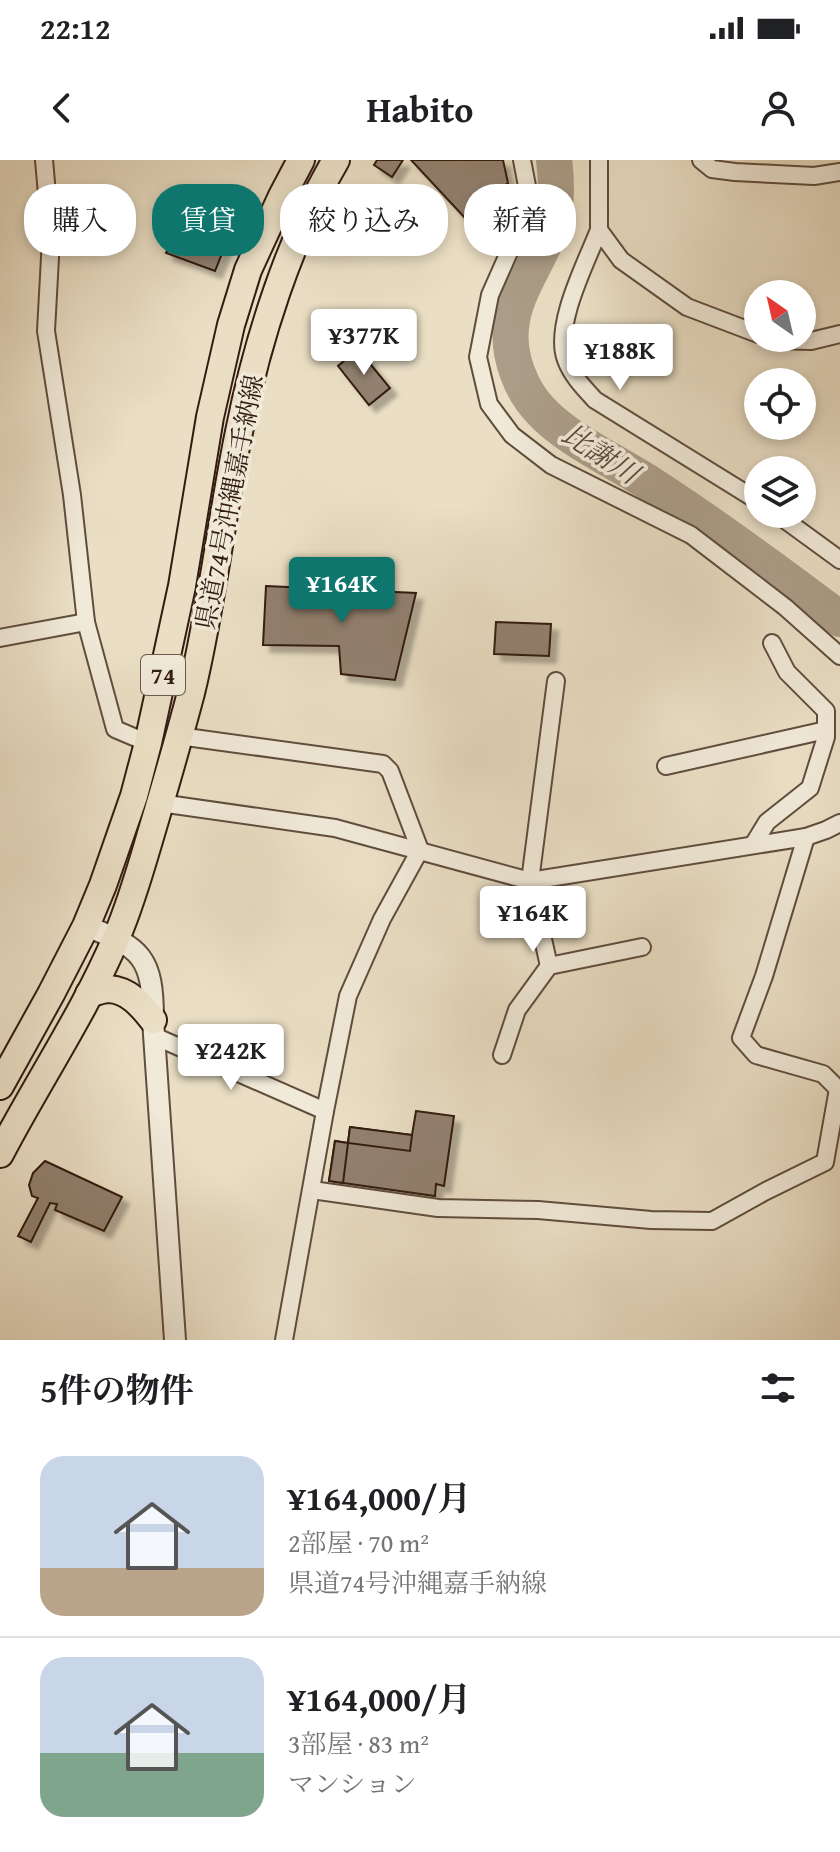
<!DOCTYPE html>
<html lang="ja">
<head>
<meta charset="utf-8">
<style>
	:root { --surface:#fff; --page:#f6f6f6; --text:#202124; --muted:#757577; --line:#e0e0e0; --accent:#0f766e }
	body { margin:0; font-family:"Gentium Book Plus","Noto Serif JP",serif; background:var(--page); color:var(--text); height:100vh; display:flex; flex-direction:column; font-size:30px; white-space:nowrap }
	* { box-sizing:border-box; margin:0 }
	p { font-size:26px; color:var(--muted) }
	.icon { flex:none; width:44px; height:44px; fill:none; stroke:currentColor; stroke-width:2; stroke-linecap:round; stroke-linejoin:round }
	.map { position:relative; height:1180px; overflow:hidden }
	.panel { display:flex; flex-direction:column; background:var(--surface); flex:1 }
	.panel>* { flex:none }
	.banner { position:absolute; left:24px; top:24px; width:792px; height:72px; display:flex; gap:16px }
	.needle { width:52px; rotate:326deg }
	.fabs { position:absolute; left:744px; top:120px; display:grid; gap:16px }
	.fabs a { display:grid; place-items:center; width:72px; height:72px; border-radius:50%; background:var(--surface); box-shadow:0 4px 12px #0003; font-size:40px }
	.price { position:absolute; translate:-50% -68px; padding:0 18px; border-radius:8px; background:#fff; color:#222; font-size:26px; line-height:52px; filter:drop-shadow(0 2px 4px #0008) }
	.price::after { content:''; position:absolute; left:50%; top:48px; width:24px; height:18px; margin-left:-12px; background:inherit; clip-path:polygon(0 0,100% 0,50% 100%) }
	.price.selected { background:var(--accent); color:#fff }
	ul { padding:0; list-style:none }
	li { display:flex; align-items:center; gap:24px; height:200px; padding:0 40px }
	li+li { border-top:2px solid var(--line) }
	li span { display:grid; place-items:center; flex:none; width:224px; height:160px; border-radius:24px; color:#555 }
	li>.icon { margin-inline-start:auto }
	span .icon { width:96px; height:96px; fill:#fffc; stroke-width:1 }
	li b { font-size:34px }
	h2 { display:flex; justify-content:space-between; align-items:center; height:96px; padding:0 40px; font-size:34px }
	.tag { padding:0 28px; border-radius:32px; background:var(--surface); box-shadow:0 4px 12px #0003; font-size:28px; line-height:72px }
	.tag.selected { background:var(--accent); color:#fff }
	.status { display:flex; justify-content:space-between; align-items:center; height:56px; padding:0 40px; background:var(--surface); direction:ltr }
	.status svg { height:22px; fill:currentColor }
	header { display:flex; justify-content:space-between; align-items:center; height:104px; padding:0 40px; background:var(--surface); font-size:36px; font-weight:600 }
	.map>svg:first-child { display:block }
</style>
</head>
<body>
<div class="status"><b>22:12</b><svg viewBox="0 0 49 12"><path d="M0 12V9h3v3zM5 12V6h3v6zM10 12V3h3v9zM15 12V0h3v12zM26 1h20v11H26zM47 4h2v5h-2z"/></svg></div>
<header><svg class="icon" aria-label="back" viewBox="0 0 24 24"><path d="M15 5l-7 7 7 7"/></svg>Habito<svg class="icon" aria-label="person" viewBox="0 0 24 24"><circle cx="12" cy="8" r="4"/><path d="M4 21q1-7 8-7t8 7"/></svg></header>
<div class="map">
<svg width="840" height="1180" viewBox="0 0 840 1180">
	<defs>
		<filter id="shadow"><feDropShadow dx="7" dy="7" stdDeviation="2" flood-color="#0004"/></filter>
	</defs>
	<rect width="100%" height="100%" fill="#eadfc5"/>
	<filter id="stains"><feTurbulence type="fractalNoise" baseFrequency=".0025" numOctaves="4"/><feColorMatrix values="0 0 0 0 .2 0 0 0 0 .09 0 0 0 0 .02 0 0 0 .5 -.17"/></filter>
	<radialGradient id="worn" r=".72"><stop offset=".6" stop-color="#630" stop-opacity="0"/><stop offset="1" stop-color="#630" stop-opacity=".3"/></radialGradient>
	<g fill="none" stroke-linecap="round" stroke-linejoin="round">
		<path stroke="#ab9d88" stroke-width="36" d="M554,0C557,22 557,45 551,66C541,100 514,131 511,168C508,196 521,231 541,251C569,281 617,302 652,325C717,367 779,413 840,459"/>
	</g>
	<g fill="#92816f" stroke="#321c11" stroke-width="2" filter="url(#shadow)">
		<path d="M377,0H403L392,17L374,5Z"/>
		<path d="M411,0H503L508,23L464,57Z"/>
		<path d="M187,57L199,62V70L227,81L215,111L166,93L177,66L182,67Z"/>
		<path d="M358,189L390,228L369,245L338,206Z"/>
		<path d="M266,426L416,433L395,520L341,514L339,486L263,485Z"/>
		<path d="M496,462L551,464L549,496L494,494Z"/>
		<path d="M416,951L454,956L444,1026L436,1024L435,1036L329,1021L335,981L348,983L350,967L412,975Z"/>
		<path d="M350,967L412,975L410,991L348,983Z"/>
		<path d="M335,981L348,983L343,1023L329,1021Z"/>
		<path d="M45,1001L122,1037L104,1071L55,1050L57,1044L50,1043L31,1082L18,1076L38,1038L32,1036L29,1025L33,1013Z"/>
	</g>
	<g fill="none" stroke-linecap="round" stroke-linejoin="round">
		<g stroke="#604d3e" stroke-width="20">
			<g id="minor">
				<path d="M44,0L51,79L46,171L72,335L86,462L115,569L148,583"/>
				<path d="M522,0L527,26L525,56L490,135L478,197L489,244L512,275L551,305L691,375L785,447L840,496"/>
				<path d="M599,0V70L621,100L687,147L758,174"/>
				<path d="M701,0L712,9L735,12L814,16L840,12"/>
				<path d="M599,70C586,103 553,166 566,200C572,216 584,228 595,240L758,341"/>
				<path d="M767,178L772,180L811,181L840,174"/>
				<path d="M777,354L840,400"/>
				<path d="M0,478L86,462"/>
				<path d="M179,576L383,604L390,611L420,690L382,759L348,836L325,951L284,1180"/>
				<path d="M666,606L826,570"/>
				<path d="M160,643L335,668L530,721L806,677L826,670L840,663"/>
				<path d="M753,685L767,662L810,628L826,577V551L787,512L772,483"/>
				<path d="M549,806L530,721L556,521"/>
				<path d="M154,876L325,951"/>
				<path d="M502,895L517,850L549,806L642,787"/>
				<path d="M312,1030L438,1048L538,1050L651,1060L712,1061L766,1031L825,1002L838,929L823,914L756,895L741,878L764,816L806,677"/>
			</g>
		</g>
		<g stroke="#604d3e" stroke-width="24">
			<path id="tertiary" d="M86,766C142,788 153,797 153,860L175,1180"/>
		</g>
		<g stroke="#321c11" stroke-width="30">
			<g id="primary">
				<path d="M89,834C95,832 103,829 109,829C129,830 142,846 153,860"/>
				<path d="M0,926L51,834L86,766L103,725L134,636L148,583L182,426L210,257L231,165L248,110L282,36L301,0"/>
				<path d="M0,994C38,921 85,852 117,776C132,741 142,704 153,667C166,623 179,578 191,533C212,447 221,359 239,272C257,181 289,80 336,0"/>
			</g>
		</g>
		<use href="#minor" stroke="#f1ead9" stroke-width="16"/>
		<use href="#tertiary" stroke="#f1ead9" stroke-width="20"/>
		<use href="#primary" stroke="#eadfc5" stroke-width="26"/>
	</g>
	<g text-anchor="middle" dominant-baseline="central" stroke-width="7" stroke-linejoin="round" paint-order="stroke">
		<rect fill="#f1ead9" stroke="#6b5a4d" stroke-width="2" x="141" y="495" width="44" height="40" rx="6"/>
		<g font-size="24" font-weight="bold" fill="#321c11">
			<text x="163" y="515">74</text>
		</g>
		<g font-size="26" fill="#321c11" stroke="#f1ead9">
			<text transform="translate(229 342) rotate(-79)">県道74号沖縄嘉手納線</text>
		</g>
		<g font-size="28" font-style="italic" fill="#5c493b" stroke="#f1ead9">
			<text transform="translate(601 293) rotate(33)">比謝川</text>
		</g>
	</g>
	<rect width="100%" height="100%" filter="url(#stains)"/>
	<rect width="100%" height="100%" fill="url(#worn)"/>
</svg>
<div class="fabs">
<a><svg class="needle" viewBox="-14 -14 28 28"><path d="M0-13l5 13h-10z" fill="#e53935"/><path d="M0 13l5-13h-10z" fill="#757577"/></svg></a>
<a><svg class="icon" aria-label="locate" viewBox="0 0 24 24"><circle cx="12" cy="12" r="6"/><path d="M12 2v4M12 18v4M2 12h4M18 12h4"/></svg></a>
<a><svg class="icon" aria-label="layers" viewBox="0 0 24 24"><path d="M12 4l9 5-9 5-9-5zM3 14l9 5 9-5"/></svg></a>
</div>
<b class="price" style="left:364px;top:217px">¥377K</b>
<b class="price" style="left:620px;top:232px">¥188K</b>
<b class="price selected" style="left:342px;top:465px">¥164K</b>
<b class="price" style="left:533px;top:794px">¥164K</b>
<b class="price" style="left:231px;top:932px">¥242K</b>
<div class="banner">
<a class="tag">購入</a>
<a class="tag selected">賃貸</a>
<a class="tag">絞り込み</a>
<a class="tag">新着</a>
</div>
</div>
<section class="panel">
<h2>5件の物件<svg class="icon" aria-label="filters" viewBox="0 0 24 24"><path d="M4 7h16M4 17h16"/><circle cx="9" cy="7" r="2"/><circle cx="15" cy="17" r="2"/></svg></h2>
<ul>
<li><span style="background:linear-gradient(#c9d6e8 70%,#b9a48a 0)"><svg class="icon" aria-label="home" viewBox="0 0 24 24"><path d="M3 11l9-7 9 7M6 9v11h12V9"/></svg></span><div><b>¥164,000/月</b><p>2部屋 · 70 m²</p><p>県道74号沖縄嘉手納線</p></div></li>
<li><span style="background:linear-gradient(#c9d6e8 60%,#7fa58c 0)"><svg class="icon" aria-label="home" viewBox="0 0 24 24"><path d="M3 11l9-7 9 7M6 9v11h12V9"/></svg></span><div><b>¥164,000/月</b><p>3部屋 · 83 m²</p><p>マンション</p></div></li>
</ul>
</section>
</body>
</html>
